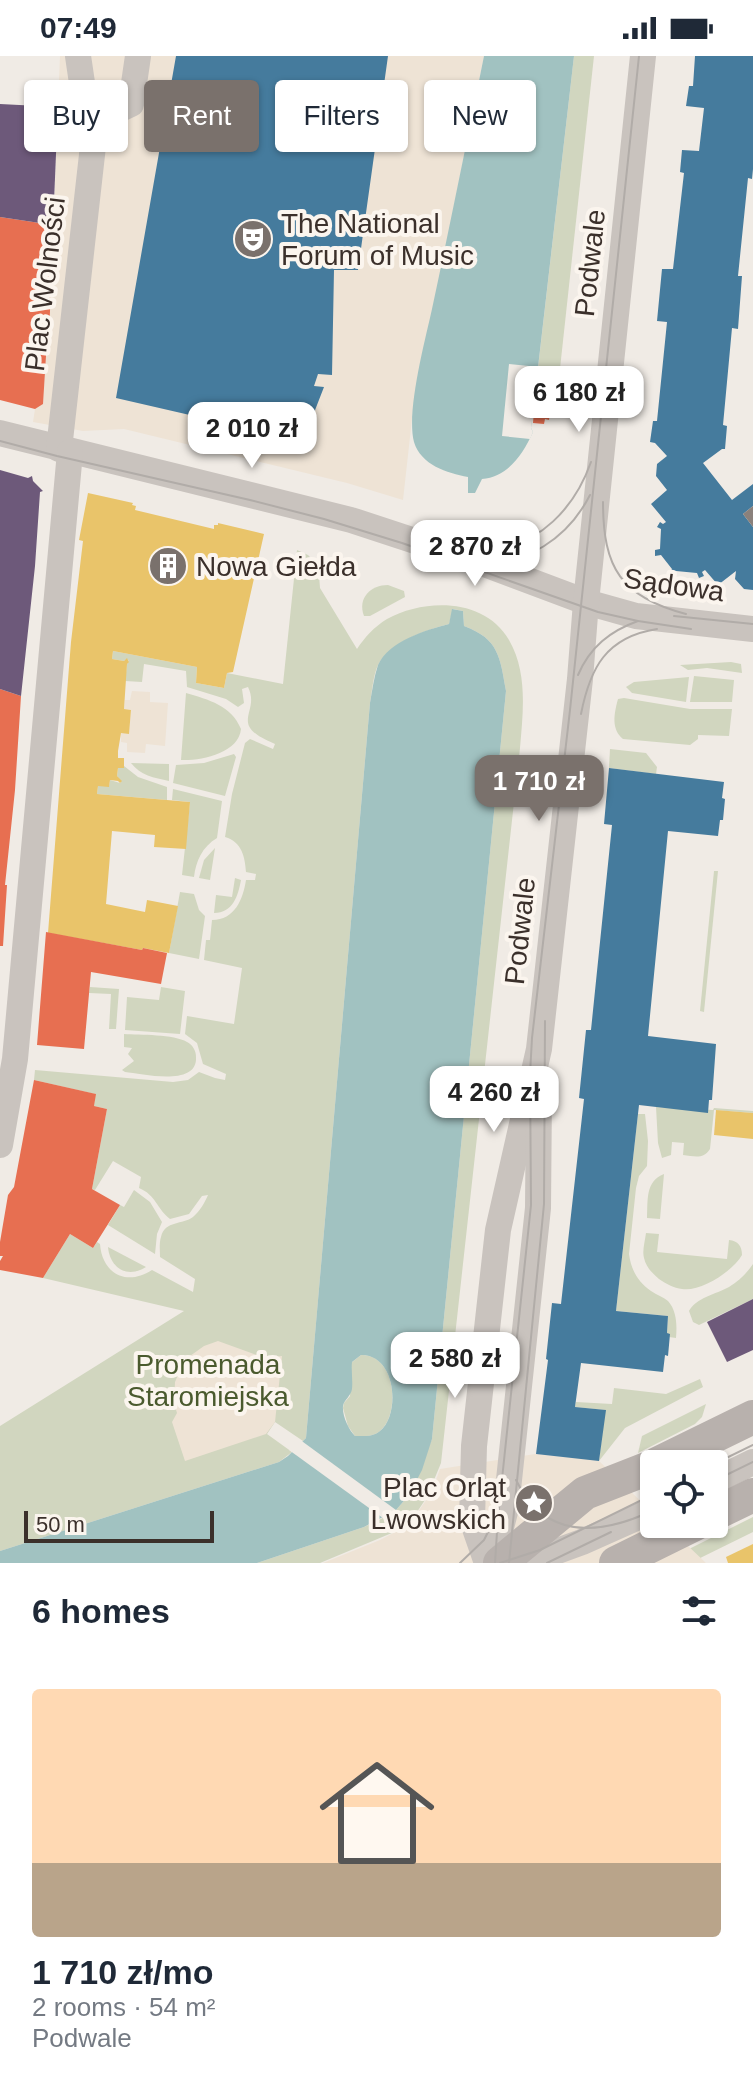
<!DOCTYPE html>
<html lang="en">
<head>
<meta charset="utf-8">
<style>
	:root { --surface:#fff; --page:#f6f6f7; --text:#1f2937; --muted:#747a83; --line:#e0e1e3; --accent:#7a716c }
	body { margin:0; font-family:Helvetica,sans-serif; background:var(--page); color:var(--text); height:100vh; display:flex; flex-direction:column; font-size:30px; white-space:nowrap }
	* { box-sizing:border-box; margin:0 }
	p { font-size:26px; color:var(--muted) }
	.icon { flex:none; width:44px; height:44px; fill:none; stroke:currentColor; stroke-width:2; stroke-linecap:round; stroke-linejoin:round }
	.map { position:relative; height:1507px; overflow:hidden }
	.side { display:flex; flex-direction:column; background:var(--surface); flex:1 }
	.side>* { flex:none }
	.guide { position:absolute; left:24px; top:24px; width:706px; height:72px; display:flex; gap:16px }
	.fabs { position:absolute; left:640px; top:1394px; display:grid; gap:16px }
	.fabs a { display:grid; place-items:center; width:88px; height:88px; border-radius:8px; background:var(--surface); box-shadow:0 2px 6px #0004; font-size:40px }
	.scale { position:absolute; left:24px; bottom:20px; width:190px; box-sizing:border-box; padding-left:8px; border:4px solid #3b302b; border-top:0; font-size:22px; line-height:28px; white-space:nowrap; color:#3b302b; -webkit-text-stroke:6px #fbf5ee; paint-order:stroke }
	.price { position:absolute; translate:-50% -68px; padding:0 18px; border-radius:16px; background:#fff; color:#222; font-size:26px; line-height:52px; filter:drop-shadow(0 2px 4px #0008) }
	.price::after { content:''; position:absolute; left:50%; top:48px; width:24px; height:18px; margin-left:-12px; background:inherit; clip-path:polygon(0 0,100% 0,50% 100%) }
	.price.on { background:var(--accent); color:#fff }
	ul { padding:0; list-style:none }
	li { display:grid; align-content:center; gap:16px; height:424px; padding:0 32px }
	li+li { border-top:2px solid var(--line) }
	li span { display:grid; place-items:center; height:248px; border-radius:8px; color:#555 }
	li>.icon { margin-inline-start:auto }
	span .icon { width:144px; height:144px; fill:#fffc; stroke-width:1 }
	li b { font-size:34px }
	h2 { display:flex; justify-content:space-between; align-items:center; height:96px; padding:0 32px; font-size:34px }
	.pill { padding:0 28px; border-radius:8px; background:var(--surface); box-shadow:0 2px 6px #0004; font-size:28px; line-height:72px }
	.pill.on { background:var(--accent); color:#fff }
	.status { display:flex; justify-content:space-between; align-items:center; height:56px; padding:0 40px; background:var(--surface); direction:ltr }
	.status svg { height:22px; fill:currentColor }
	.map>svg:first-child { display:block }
</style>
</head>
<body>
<div class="status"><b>07:49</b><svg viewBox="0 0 49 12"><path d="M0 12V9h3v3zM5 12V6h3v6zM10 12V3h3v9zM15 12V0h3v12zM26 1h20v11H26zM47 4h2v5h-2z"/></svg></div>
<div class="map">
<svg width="753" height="1507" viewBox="0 0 753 1507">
	<rect width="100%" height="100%" fill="#f0ebe5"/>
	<g fill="#d1d6bf">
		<path d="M574,0H594L558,331L548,339L535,338Z"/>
		<path d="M297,494L308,499L313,504L319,519L320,532L357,593C365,581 374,571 387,563C425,542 485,542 509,584C528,617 523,656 520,692L441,1407L427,1441L411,1465L396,1454L409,1439L432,1383L506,635C500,601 499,583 464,570L463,555L453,553L449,568C426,574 390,586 378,609C373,620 372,636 370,647L306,1382L303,1385L275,1366L267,1378L292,1396L279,1406L0,1495V1370L184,1255L43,1222L70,1178L93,1192L97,1186L100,1188C102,1217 126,1231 152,1214L193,1236L195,1223L160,1201C160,1195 159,1187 161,1181C165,1164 183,1169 193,1161C200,1155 205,1146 208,1139L202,1140L189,1158L170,1163C157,1153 156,1139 139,1132L141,1121L113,1105L95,1134L92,1133L107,1053L94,1050L95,1038L34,1024L35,1014L173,1026L188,1024L199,1016L215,1022L225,1024L226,1018L203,1008L197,987L185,978L187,960L234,968L242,912L204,904L206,884H210L212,864C235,864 243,843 246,824H255L256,818L246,816C245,801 242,786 225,781L232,738L245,687L250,683L273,693L275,688C226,668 261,657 248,631L242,633L244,647L238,651L226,643L187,631L186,615L144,608L142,626L125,625L127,608L129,605L127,603L124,605L112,603L113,595L197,611L196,627L224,632L227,617L283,628Z"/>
		<path d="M388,529L404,535L405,541L370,560H364C357,542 371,529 388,529Z"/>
		<path d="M731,606L741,608L742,617L707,612L688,614L680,609Z"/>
		<path d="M694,620L734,624L732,646H690Z"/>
		<path d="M689,621L686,646L632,637L626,631L634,626Z"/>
		<path d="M186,637C209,644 231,649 241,673C239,697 201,705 181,704Z"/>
		<path d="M624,642L690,653H732L729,680L698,679V683L690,689L623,683C611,673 614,658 618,643Z"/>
		<path d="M610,693L646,697L657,711L656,718L609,712Z"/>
		<path d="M234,698L236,701L225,740L173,727L176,709L204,707Z"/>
		<path d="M131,707L169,708V725C154,722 140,719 131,707Z"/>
		<path d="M124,710L138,721L167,731V744L97,738L98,730H109L110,724L120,727L121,726L117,720L118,712H123Z"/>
		<path d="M173,733L222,745L217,782C202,791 196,805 194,821L182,819L190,746L172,744Z"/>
		<path d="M215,792L210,824L199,822L204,804Z"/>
		<path d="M714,815H718L704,956L700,955Z"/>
		<path d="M235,822L241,824C238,840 233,857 214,857L216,839L232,841Z"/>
		<path d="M180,836L194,838L199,854L205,860L199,903L169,897Z"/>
		<path d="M90,931L119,933L116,973H109L111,938L89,937Z"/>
		<path d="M161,931L185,935L180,978L125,974L127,941L159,944Z"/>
		<path d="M124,978C140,979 174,978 187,986C193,989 196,995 196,1001C198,1031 143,1018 125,1016L122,1014L134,1005L128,998L132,992L124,991Z"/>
		<path d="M656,1051L713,1054L714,1052L753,1055V1057L714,1054L710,1093C703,1104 694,1100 683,1099L684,1087L672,1086L671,1099L662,1102L658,1087Z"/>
		<path d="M638,1058H645L648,1085L647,1110L639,1120L636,1132L629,1198C631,1214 638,1226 651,1235C657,1239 663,1241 668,1245C677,1255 677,1270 676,1282L669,1281L667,1277L668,1260L616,1255Z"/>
		<path d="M664,1118L660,1163L647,1162C648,1145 645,1125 664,1118Z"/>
		<path d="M134,1134L150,1146L162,1166L157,1178L155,1198L108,1169L120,1149L124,1151Z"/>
		<path d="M646,1177L659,1178L657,1196L727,1203L729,1184C738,1185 742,1190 742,1199C733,1215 701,1236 682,1233C674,1232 666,1228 659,1223C652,1217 646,1211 644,1202C642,1195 645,1185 646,1177Z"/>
		<path d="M108,1191L146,1211C127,1223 110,1212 108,1191Z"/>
		<path d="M753,1208V1243L699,1269L693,1266L689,1255C696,1242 716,1238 729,1231C739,1225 747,1217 753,1208Z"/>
		<path d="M361,1299C396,1298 401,1358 380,1375C373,1381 364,1380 355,1380L348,1370L343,1352L344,1347L350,1340L351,1307Z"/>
		<path d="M700,1323L703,1331L625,1372L599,1405L605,1354L575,1351L576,1346L612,1348L614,1332L666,1338Z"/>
		<path d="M706,1348L702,1361L695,1368L638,1397L642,1380Z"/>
		<path d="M753,1461V1476L690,1507H661Z"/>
		<path d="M383,1462L399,1474L320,1507H257L364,1471Z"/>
	</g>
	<g fill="#eee3d5">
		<path d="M60,0H484L413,354L403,444L347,427L124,373L83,375L33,366L35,353L43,348L47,284L49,283Z"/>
		<path d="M132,635L150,636V646L168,647L165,690L146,688L145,697L127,696V687L121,686V677H129L131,654L124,653L125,644H130Z"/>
		<path d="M218,1285L265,1302L282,1300L275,1366L266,1378L185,1405L172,1366L177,1357L174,1347L175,1326L181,1312L190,1300L204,1290Z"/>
		<path d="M535,1398L598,1404L654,1458V1468H665L706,1507H323L380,1484L399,1474L413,1463L431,1437L440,1413Z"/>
	</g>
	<g fill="#a1c2c1" fill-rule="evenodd">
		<path d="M484,0H574L531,372L533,376C523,398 508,421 482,423L475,437H468V421C447,417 421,409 414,386C406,356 425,285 432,253C450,169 467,84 484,0Z"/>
		<path d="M452,553L463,555L464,570C499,583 500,601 506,635L432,1383L422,1414L409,1439L396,1454L364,1471L257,1507H0V1495L279,1406L288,1400L306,1382L370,647C372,635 374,621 378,609C389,585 426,574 449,568ZM361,1299C396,1298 401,1358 380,1375C373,1381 364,1380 355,1380C349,1374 342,1360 343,1350C344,1344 351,1340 352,1333C353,1324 351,1315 352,1306Z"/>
	</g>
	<g fill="#f0ebe5">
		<path d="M509,308L539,311L531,372L533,376L530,383L502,380Z"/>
		<path d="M299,1383L396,1454L400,1457L387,1465L289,1394Z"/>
	</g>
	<g fill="#e9c46a">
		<path d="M88,437L133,447L132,449L136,450L135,454L214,473V469H218V467L264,478L233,616L227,617L224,632L196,627L197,611L113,595L112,603L124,605L127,602L129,606L127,608L124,653L131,654L129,678L121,677L118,695V702H124V712H118L117,720L122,725L120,727L118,725L110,724L109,731L98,730L97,738L190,746L186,793L154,791L155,779L112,775L106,848L145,856L147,844L178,850L169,897L143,892L142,894L48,877L71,586L83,485L79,484Z"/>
		<path d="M716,1054L753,1057V1083L714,1079Z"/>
		<path d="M753,1488V1507H728L726,1501Z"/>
	</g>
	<g fill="#e76f51">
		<path d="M0,161L53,169L49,284H47L43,348L35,353L0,344Z"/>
		<path d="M535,342L547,344L546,348L551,349L549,364L545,363L544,368L533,367Z"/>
		<path d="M0,633L21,640L15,734L5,829H7L3,890H0Z"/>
		<path d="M46,876L142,894L143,892L167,897L161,928L91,916L84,993L37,989Z"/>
		<path d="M34,1024L96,1038L94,1050L107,1053L92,1133L120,1149L93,1192L70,1178L43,1222L0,1214V1205L3,1200H0V1186L8,1139L14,1131Z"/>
	</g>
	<g fill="#6d597a">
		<path d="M0,48L58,51L53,169L0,161Z"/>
		<path d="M0,414L28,422L32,420L33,425L43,435L40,436L35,510L21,640L0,633Z"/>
		<path d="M753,1243V1294L727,1306L707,1266Z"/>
	</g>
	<g fill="#457b9d">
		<path d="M176,0H388L358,214H334L332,319L318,318L314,330L324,331L303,385L116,342Z"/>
		<path d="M695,0H753V113L752,123L748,122L738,220H742L738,273L732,272L723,369L727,370L725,393H722L703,407L732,444L753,428V450L743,458L753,471V534L744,533L735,523L736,515L718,529L705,514L702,516L704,520L699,522L697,517L676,515L675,519L670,517L672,513L661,499L655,500V494L660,493L661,473L657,471L660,466L663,468L666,466L651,448L667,434L656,420L657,408L667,400L655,387L650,386L653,365H657L667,266L657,265L662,213H673L684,117L680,116L682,94L699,95L704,52L686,50L689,30H693Z"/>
		<path d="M609,712L724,726L722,742L725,743L723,764H720L718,780L668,775L648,980L716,988L712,1044H709L708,1057L639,1049L616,1255L668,1260L667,1277L670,1278L668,1300L665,1299L663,1316L581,1307L575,1351L606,1354L599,1405L536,1398L548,1304L546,1303L552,1247L561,1248L584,1043L579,1042L586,974H591L612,769L604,768Z"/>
	</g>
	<path fill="#8a817c" d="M753,450V471L743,458Z"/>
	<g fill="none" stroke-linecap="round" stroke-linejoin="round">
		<g stroke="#c9c3be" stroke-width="26">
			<path d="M95,72L114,56L131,48L138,0"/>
			<path d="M0,377L351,464L482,507L586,546L636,560L753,573"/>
			<path d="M59,393L95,72L85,47L78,0"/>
			<path d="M0,1089L15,1003L70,396"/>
			<path d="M714,1425L753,1406"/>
			<path d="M487,1507L472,1464L474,1390L498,1174L539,993L580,623L586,546L643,0"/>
			<path d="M492,1507L506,1452L538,1152L539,1037"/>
			<path d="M525,1507L582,1486L654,1454"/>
		</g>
		<g stroke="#b8b1ad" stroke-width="34">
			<path d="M657,1408L753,1361"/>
			<path d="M714,1458L753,1439"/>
			<path d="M500,1507L585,1437L654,1410"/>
			<path d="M616,1507L695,1468"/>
		</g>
		<g stroke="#b1aca8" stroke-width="2">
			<path d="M0,385L57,400L250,444L324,463L402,487L598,556L638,565L691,573"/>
			<path d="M603,446C603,512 621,541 686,558"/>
			<path d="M434,486C452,490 470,495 489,494C540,490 575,451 591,406"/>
			<path d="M478,507C526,510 568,482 590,439"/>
			<path d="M674,560L753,568"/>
			<path d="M578,619C590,591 610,575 638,565"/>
			<path d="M581,658C590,612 606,581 657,573"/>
			<path d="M714,1408L753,1389"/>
			<path d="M516,1424C544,1481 594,1480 645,1458"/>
			<path d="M714,1425L753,1406"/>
			<path d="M460,1507L484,1484L494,1464"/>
			<path d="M495,1507L498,1461L531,1149L530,1018L532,982L570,654L639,0"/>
			<path d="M500,1507L540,1494L654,1438"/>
			<path d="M509,1507L544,1148L545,965"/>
			<path d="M547,1507L611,1476"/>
		</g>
	</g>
	<defs>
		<g id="theatre-disc" transform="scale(2)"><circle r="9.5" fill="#7a716c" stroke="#fbf5ee"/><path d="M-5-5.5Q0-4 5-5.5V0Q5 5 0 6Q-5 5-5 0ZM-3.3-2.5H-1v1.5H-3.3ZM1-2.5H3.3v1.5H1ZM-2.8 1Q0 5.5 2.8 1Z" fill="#fff"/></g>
		<g id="building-disc" transform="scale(2)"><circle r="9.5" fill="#7a716c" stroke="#fbf5ee"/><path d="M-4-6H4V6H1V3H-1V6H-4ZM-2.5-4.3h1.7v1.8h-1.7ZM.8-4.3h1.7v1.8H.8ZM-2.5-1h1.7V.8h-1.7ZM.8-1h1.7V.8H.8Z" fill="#fff"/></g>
		<g id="sight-disc" transform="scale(2)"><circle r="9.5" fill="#7a716c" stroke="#fbf5ee"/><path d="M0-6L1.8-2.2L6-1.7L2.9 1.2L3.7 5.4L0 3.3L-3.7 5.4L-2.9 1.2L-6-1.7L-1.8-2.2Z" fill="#fff"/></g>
	</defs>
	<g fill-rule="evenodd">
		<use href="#theatre-disc" x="253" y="183"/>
		<use href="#building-disc" x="168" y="510"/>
		<use href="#sight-disc" x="534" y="1447"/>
	</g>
	<g text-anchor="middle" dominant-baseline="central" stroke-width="8" stroke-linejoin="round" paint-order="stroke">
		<g font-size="28" fill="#3b302b" stroke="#fbf5ee" text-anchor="start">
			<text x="281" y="167">The National<tspan x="281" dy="32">Forum of Music</tspan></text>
			<text x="196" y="510">Nowa Giełda</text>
			<text x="506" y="1431" text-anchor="end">Plac Orląt<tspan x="506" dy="32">Lwowskich</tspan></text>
		</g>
		<g font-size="28" fill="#3b302b" stroke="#fbf5ee">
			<text transform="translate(590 207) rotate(-84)">Podwale</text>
			<text transform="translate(45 228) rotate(-83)">Plac Wolności</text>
			<text transform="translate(674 529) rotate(8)">Sądowa</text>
			<text transform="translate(520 875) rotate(-84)">Podwale</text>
		</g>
		<g font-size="28" fill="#4a5a2e" stroke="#fbf5ee">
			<text x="208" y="1308">Promenada<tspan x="208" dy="32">Staromiejska</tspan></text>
		</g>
	</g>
</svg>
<div class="fabs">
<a><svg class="icon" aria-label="locate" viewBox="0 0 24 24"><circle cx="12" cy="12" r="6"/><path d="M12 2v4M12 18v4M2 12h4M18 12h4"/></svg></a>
</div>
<div class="scale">50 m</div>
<b class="price" style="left:579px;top:378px">6 180 zł</b>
<b class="price" style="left:252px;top:414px">2 010 zł</b>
<b class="price" style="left:475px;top:532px">2 870 zł</b>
<b class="price on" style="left:539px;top:767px">1 710 zł</b>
<b class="price" style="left:494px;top:1078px">4 260 zł</b>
<b class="price" style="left:455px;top:1344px">2 580 zł</b>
<div class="guide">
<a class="pill">Buy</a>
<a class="pill on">Rent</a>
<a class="pill">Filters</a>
<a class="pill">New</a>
</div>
</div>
<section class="side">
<h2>6 homes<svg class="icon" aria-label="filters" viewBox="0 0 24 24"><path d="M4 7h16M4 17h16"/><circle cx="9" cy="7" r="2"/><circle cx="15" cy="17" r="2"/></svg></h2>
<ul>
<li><span style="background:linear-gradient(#ffd9b3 70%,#b9a48a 0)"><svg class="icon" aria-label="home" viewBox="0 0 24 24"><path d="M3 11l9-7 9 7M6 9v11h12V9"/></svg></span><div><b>1 710 zł/mo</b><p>2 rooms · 54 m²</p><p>Podwale</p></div></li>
</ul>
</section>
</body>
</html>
